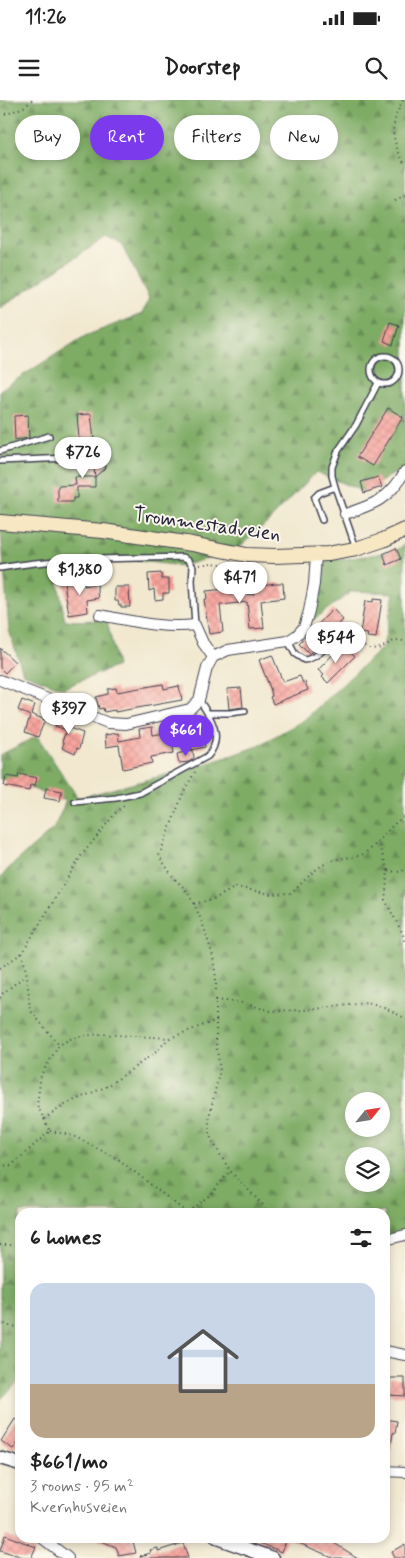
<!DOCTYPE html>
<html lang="en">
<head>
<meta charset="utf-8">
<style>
	:root { --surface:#fff; --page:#f2f2f2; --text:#222; --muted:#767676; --line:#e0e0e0; --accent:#7c3aed }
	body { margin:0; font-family:Mynerve,sans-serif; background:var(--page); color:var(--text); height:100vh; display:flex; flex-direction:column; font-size:19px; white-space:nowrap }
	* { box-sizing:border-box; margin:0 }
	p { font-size:16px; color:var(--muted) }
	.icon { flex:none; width:28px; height:28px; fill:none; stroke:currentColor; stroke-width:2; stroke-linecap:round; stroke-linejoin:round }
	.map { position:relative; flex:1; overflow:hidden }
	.panel { position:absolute; left:15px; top:1108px; width:375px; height:335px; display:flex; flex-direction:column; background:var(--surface); border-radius:15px; box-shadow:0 2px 8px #0003 }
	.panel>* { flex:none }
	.hud { position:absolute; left:15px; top:15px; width:375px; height:45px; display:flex; gap:10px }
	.needle { width:32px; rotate:60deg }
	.controls { position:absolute; left:345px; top:992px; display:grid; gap:10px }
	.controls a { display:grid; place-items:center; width:45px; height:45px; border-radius:50%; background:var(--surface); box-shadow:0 2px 8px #0003; font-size:25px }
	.price { position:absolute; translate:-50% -42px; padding:0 11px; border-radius:18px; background:#fff; color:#222; font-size:16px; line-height:32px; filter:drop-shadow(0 1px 2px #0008) }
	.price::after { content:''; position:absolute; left:50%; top:30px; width:15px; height:11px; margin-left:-8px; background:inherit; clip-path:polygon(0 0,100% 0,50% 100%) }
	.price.active { background:var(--accent); color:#fff }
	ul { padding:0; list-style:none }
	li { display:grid; align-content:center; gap:10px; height:265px; padding:0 15px }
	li+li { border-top:1px solid var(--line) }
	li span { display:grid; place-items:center; height:155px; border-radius:15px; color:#555 }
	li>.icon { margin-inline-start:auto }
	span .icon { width:90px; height:90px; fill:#fffc; stroke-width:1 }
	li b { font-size:21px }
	h2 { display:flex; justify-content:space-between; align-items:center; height:60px; padding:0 15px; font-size:21px }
	.tag { padding:0 18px; border-radius:22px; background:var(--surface); box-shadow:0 2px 8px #0003; font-size:18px; line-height:45px }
	.tag.active { background:var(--accent); color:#fff }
	.status { display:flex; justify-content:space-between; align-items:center; height:35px; padding:0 25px; background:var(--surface); direction:ltr }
	.status svg { height:14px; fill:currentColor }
	header { display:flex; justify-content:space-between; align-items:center; height:65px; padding:0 15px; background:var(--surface); font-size:22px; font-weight:800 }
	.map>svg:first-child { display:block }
</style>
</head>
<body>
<div class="status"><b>11:26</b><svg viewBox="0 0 49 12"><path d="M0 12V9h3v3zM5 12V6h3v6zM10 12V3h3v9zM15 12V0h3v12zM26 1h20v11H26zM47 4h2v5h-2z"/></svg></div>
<header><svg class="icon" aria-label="menu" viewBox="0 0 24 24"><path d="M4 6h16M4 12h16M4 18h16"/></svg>Doorstep<svg class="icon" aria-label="search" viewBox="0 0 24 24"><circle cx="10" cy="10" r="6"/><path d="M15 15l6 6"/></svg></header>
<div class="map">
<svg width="405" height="1458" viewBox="0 0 405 1458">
	<defs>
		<pattern id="forest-firs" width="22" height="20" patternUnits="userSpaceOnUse" patternTransform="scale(1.25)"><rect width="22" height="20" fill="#7eac65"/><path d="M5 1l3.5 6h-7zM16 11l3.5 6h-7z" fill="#678c54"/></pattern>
		<pattern id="building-cross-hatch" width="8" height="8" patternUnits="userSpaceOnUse" patternTransform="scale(1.25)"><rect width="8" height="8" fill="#f8a39c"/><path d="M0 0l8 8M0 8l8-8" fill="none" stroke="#d48c87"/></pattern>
	</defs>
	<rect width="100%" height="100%" fill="#fbf7ec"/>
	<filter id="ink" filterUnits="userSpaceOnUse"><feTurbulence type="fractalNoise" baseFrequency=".02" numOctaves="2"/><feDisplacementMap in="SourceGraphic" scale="10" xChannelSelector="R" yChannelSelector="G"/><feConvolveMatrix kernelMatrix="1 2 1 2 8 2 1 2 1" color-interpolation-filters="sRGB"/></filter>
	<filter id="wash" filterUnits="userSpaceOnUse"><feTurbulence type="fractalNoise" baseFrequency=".0096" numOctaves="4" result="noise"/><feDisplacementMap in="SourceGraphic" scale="20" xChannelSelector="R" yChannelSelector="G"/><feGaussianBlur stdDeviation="1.12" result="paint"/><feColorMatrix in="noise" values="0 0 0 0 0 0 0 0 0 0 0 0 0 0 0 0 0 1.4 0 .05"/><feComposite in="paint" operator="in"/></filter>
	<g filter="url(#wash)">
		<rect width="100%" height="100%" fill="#f1e8cf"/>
		<g fill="url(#forest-firs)" stroke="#506750" fill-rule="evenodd">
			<path d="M0,0H405V367L364,392L316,372L274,416L238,448L183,466L131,460L94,462L56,471L65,521L107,520L117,566L63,588L23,573L9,530L0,419V290L85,236L142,214L149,198L121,144L106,137L0,208Z"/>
			<path d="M405,444V1136L385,1140V1112H20V1280L0,1300V779L8,769L54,728L66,701L8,680L0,679V655L37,636L78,698L200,666L256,647L304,620L383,547L394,493L352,491L309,523L326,466L299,450L339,460L396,451ZM354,1001H381V1029H354ZM354,1056H381V1084H354Z"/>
		</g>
		<g id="blocks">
			<g fill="url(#building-cross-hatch)">
				<path d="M390,222L399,225L393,245L384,241Z"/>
				<path d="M388,308L403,317L373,366L357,357Z"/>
				<path d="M91,314L94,340L82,341V339H79L77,315Z"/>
				<path d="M28,315L29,338L15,340L14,316Z"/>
				<path d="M103,348L106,367L95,377V387H77V398H73V402H58V386L76,385L75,377H95L92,349Z"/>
				<path d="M378,377L382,387L364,393L361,382Z"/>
				<path d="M396,448L401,459L387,465L383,454Z"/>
				<path d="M161,473L162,479H169V493H163V499L155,500L154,489L149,491L148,474Z"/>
				<path d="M84,481V486L97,484L99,498L87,500L88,512L69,515L64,483Z"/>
				<path d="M276,483H283L284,498L261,501L264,528L250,529L247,502L222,505H220L223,532L209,534L204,499H207L206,491L236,488L237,495L254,494L253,486Z"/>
				<path d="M115,487H129L130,507H121V505H119L118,501H115Z"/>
				<path d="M373,499L382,500L376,538L367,537L368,534L360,533L365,501L373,502Z"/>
				<path d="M333,509L343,520L309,554L299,544Z"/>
				<path d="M341,546L347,552L349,550L355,556L328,583L322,577L324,575L318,570Z"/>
				<path d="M0,548L15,562L5,573L0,568Z"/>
				<path d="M272,555L283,582L300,576L303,583L305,582L308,590L273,604L270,597L272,596L270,588L259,560Z"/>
				<path d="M163,584L164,589L179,586L182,600L115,612V610L104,612L103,608L99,609L96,597L108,594V589L116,588L117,592Z"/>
				<path d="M241,588L243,607L229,609L227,589Z"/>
				<path d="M22,600L35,605L31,614L45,620L38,637L25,632L30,616L18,610Z"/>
				<path d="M59,615L72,620L69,628L83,633L79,649L77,648L75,654L62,648L64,643L62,642L66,630L55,626Z"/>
				<path d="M185,620L187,632L174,635L172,623Z"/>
				<path d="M201,626L205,647L192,650L188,628Z"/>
				<path d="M152,627L153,635L170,632L174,653L151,657L152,663L123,669L119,645L106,647L105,635L118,633L119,641L140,637L139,629Z"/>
				<path d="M193,650L194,658L189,662L179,663L177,654Z"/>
				<path d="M19,674L37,678L35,686L30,685L29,691L4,686L6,676L18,678Z"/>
				<path d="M46,688L62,691L60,701L44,698Z"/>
				<path d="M390,1278H405V1296L389,1295Z"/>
				<path d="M15,1319L20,1322V1340L13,1349L1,1341Z"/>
				<path d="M385,1319L397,1321L395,1333H393L390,1353H385Z"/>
				<path d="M5,1435L36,1447L31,1458H23L0,1451Z"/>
				<path d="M94,1438H132L136,1453L119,1456L116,1447Z"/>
				<path d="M248,1438H326L358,1458H334L287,1438L282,1452Z"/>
				<path d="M183,1443L188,1458H141L140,1456L151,1453L150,1450L158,1448V1451Z"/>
				<path d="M405,1444V1458H394L391,1452Z"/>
			</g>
		</g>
	</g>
	<g filter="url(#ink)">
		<use href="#blocks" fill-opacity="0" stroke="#414051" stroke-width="1"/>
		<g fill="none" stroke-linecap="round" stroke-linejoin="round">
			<g stroke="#414051" stroke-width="8">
				<g id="service">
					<circle cx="385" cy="270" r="14"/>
					<path d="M0,351L49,336"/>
					<path d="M0,361L68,358"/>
					<path d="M322,420L314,398L319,393L335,387"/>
					<path d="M356,448L335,387L332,376V367L338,351L356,325L378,283"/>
					<path d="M0,468C60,457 122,459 183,457L189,460L193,467L192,481L195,525"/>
					<path d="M288,541L295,554L304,560C317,559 330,543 340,535L353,539"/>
					<path d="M209,613H230L245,611"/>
					<path d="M75,702L116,698L140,693L208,656C224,637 211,617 199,600"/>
				</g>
			</g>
			<g stroke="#414051" stroke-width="12">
				<g id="minor">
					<path d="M345,414C373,405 390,399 405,371"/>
					<path d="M100,515C132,521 163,529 195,525L203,543L213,557"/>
					<path d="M0,580L108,623L126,624L190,609L199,600L207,568L213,557L228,550L288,541L297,535L304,527L309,511L314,484L316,455"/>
					<path d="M385,1140L405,1135"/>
					<path d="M385,1251L405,1255"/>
					<path d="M385,1371L405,1372"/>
					<path d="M42,1438L68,1458"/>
				</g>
			</g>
			<g stroke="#414051" stroke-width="15">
				<g id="tertiary">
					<path d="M0,1358L20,1364"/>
					<path d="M217,1438L273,1458"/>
				</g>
			</g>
			<g stroke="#414051" stroke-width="16">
				<path id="secondary" d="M0,422L103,431L192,444L247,455L275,456L328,454L356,449L383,440L405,430"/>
			</g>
			<g stroke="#414051" stroke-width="2" stroke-dasharray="1 4" stroke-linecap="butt">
				<path d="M403,0C389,28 391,38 405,65"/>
				<path d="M0,13L7,14L26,6L32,0"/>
				<path d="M395,100L405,95"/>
				<path d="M200,465L211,463L232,465"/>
				<path d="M360,543C384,560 389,533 405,542"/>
				<path d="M195,672L184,691L159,756L173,777L186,790L194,804L202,822L213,856L216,878V943L220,970L209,1017V1028L211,1039L230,1071L263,1105L267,1112"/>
				<path d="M378,741L388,771L385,800L403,834L405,845"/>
				<path d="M388,771L401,772L405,769"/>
				<path d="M194,804L216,798L236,787L271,794L292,793C305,780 317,765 334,760C344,757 357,758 365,753C380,743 388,726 405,716"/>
				<path d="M22,853L27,875L30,910L59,945"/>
				<path d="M0,868L22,853L81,756L118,710L127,704"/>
				<path d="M0,898L2,894L26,875"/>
				<path d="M216,900L243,903L271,911L306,910L367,903L385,908L405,918"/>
				<path d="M44,1019L68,1003L108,986L156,952L169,938"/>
				<path d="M50,1031L71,1035L118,1059L186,1112"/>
				<path d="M0,1066L12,1065L50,1031L37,1005L41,975L59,945L74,937L99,934L170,938L217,920"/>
				<path d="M188,1112L211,1094L230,1071"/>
				<path d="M0,1145H20"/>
				<path d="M0,1222L9,1226L20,1227"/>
			</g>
			<use href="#service" stroke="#fff" stroke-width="5"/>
			<use href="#minor" stroke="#fff" stroke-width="10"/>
			<use href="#tertiary" stroke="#fff" stroke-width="12"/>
			<use href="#secondary" stroke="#f7e8c3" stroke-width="14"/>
		</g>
	</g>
	<g text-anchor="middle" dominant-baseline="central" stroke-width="4" stroke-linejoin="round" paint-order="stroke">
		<g font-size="20" fill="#22223b" stroke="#fbf7ec">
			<text transform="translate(207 425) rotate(8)">Trommestadveien</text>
		</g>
	</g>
</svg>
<div class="controls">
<a><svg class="needle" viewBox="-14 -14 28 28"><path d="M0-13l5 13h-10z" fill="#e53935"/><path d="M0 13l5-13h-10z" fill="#767676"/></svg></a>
<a><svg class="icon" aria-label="layers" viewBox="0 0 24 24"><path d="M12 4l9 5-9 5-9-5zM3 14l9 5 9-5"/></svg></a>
</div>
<b class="price" style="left:83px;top:379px">$726</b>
<b class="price" style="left:80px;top:496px">$1,380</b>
<b class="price" style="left:240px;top:504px">$471</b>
<b class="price" style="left:336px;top:564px">$544</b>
<b class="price" style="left:69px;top:635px">$397</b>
<b class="price active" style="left:186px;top:657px">$661</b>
<div class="hud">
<a class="tag">Buy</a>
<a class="tag active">Rent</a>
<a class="tag">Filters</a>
<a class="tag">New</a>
</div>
<section class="panel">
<h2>6 homes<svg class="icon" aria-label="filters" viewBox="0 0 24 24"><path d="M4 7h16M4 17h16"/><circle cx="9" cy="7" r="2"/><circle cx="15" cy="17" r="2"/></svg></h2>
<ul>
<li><span style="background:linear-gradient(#c9d6e8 65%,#b9a48a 0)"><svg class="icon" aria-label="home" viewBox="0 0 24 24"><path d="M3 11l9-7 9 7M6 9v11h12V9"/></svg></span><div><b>$661/mo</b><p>3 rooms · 95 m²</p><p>Kvernhusveien</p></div></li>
</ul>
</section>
</div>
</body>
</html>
